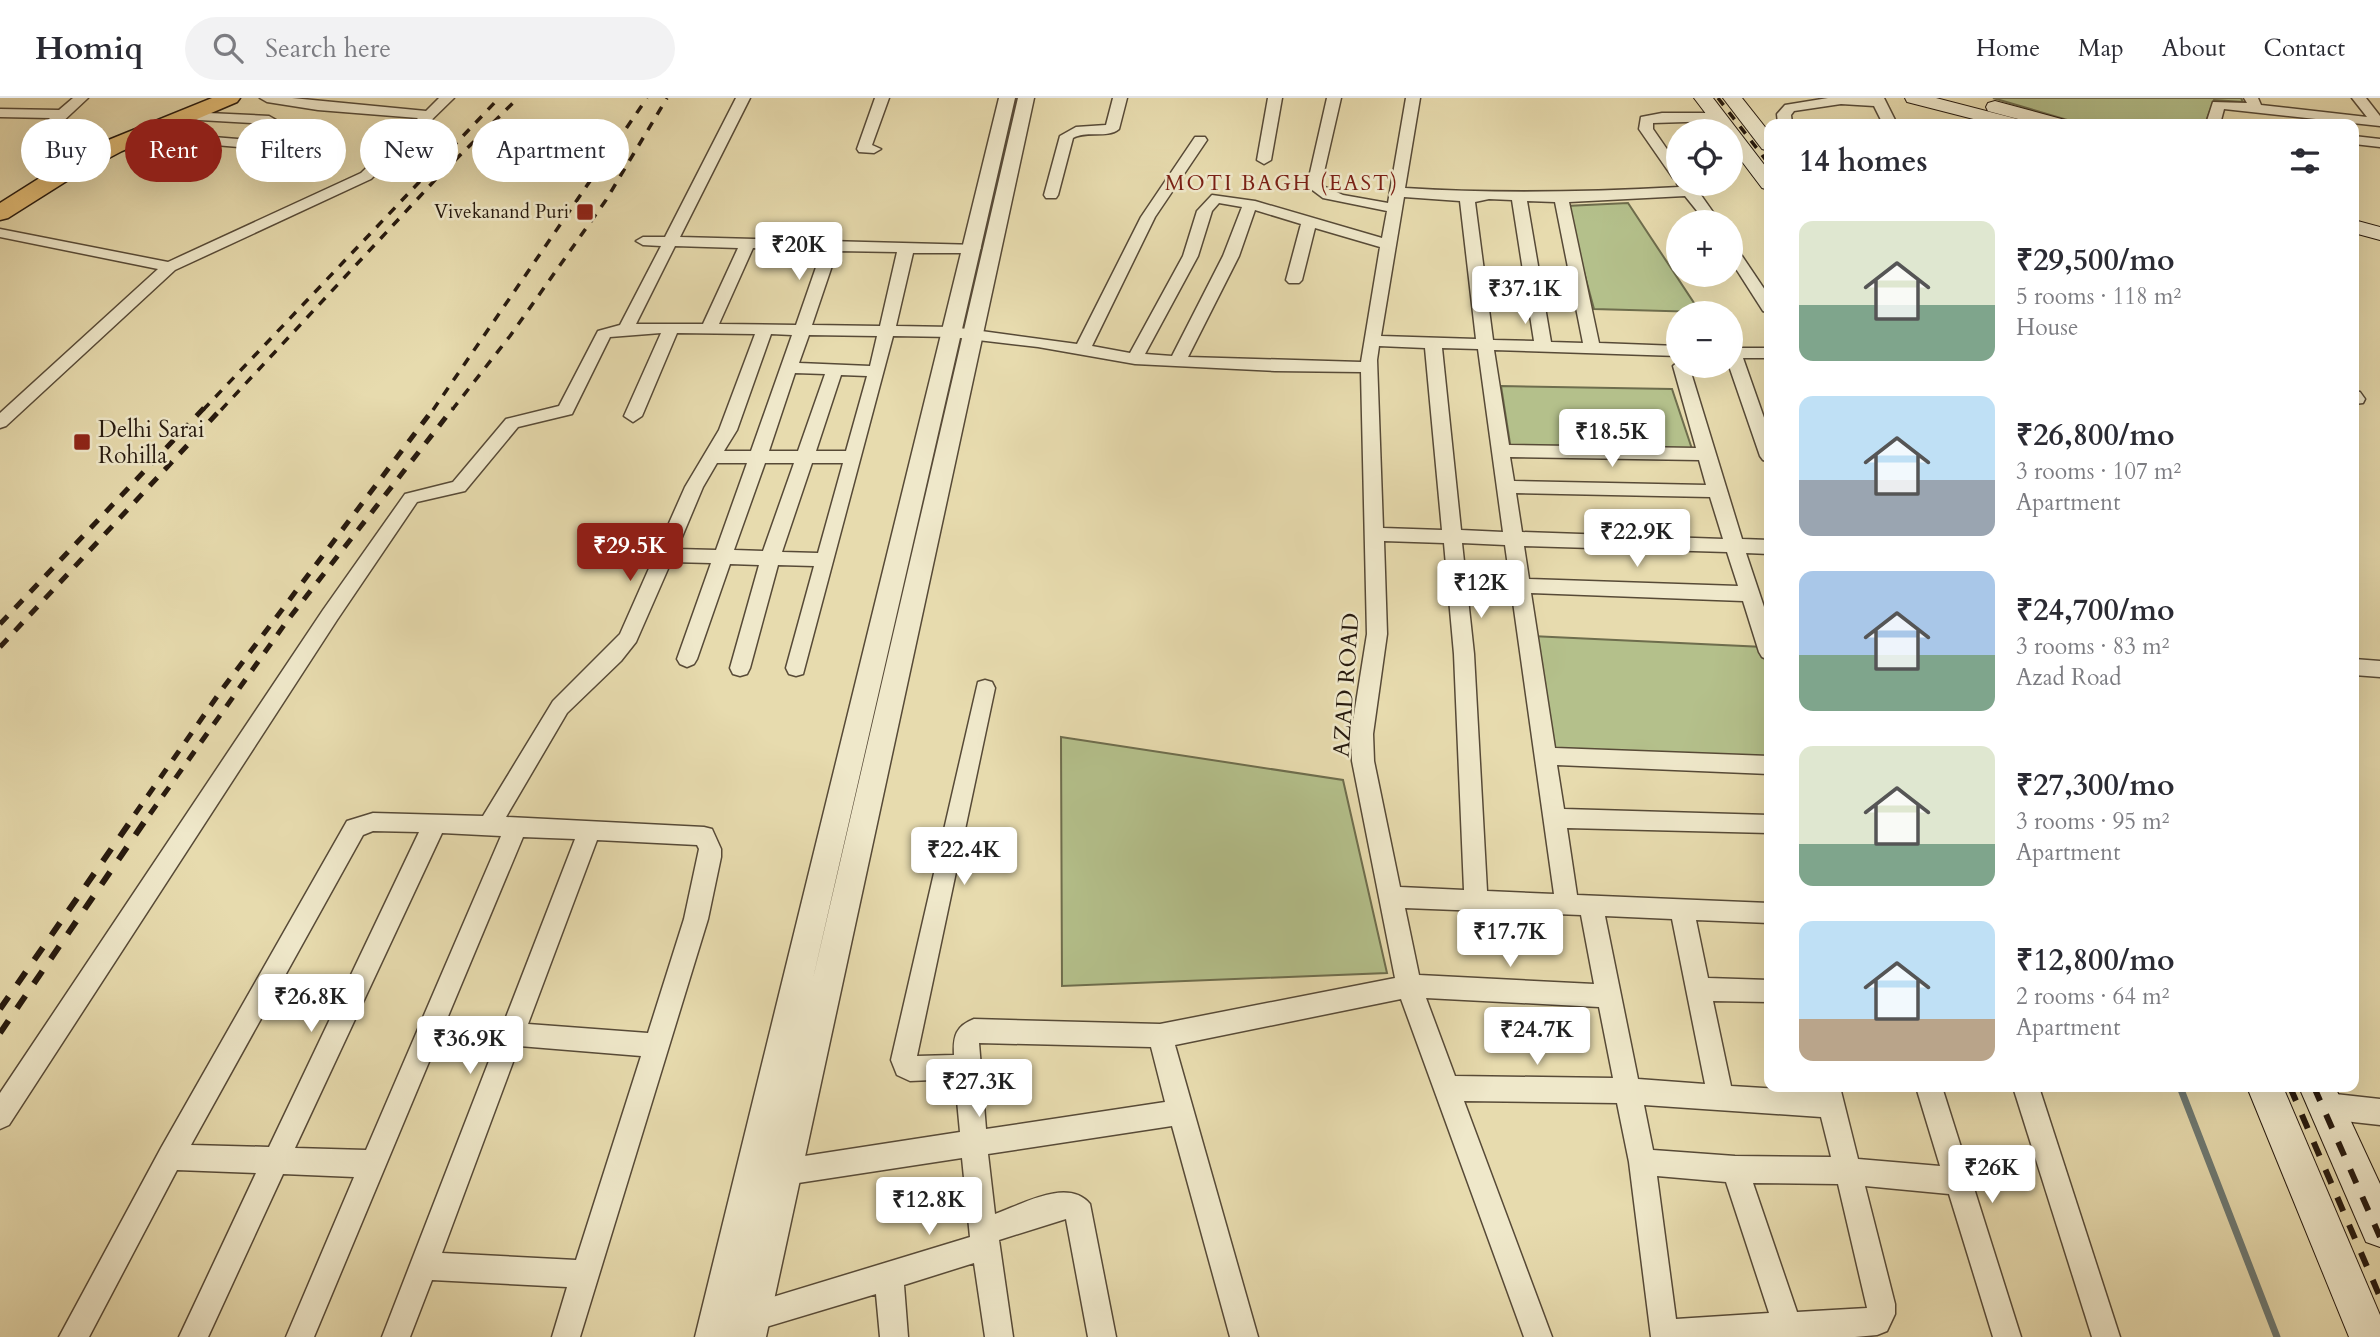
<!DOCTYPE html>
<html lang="en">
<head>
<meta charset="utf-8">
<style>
	:root { --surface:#fff; --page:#f2f2f3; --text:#2b2b33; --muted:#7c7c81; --line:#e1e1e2; --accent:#8f2418 }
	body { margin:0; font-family:Cardo,serif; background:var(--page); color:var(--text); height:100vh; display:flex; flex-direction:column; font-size:26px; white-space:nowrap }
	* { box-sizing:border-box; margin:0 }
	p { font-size:23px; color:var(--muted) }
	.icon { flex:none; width:38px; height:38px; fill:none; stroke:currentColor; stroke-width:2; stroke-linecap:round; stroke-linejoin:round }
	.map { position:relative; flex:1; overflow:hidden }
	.details { position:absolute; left:1764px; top:21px; width:595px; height:973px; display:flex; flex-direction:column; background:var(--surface); border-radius:14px; box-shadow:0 7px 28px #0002 }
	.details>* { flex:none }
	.guide { position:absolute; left:21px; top:21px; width:665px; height:63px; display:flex; gap:14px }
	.fabs { position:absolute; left:1666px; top:21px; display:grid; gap:14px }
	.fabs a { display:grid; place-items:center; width:77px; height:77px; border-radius:50%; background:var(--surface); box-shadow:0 7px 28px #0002; font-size:35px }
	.price { position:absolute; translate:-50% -60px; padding:0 16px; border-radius:7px; background:#fff; color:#222; font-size:23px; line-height:46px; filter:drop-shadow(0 2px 4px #0008) }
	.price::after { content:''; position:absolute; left:50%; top:42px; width:21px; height:16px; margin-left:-10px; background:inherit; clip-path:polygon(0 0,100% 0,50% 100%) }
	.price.active { background:var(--accent); color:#fff }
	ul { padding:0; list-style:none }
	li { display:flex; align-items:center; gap:21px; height:175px; padding:0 35px }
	li span { display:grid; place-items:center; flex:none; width:196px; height:140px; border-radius:14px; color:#555 }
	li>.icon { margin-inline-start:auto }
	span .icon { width:84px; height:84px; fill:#fffc; stroke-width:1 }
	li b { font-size:30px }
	h2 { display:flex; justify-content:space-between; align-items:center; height:84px; padding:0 35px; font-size:30px }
	.pill { padding:0 24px; border-radius:32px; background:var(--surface); box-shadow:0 7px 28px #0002; font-size:24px; line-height:63px }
	.pill.active { background:var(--accent); color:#fff }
	header { display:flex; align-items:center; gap:42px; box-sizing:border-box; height:98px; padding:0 35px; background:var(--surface); border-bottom:2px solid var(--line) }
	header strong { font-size:33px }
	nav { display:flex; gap:38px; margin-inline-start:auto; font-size:24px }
	.search { width:490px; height:63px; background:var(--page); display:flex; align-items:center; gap:18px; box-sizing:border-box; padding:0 24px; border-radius:38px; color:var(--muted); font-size:26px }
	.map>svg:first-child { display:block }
</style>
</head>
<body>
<header>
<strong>Homiq</strong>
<div class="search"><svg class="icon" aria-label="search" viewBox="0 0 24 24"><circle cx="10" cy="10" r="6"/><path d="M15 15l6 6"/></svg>Search here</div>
<nav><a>Home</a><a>Map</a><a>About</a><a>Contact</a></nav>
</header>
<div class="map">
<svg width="2380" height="1239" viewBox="0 0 2380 1239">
	<rect width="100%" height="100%" fill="#e7dbae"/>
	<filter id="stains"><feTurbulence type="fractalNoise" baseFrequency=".00286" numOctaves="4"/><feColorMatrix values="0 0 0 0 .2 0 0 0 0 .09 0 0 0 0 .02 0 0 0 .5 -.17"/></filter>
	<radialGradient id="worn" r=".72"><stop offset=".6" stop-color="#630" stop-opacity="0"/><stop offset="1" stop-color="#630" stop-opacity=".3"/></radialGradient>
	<g fill="#b4c08b" stroke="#6e6d4d" stroke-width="2">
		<path d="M1993,0H2241L2243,4L2214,2L2205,26H2081Z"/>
		<path d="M1628,105L1700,214L1594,211L1566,108Z"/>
		<path d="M1501,288L1672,291L1693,354L1511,352Z"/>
		<path d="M1531,538L1764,549L1769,566V661L1551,653Z"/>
		<path d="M1061,639L1343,682L1387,875L1062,888Z"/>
	</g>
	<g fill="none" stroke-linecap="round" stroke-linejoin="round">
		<path stroke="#6d7973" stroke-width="7" d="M2180,989L2277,1239"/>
		<g stroke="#574a37" stroke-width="3">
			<g id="minor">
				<path d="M73,0H88L58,28L103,41V47H93L43,32L41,29L50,20L0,19V11L59,12Z"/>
				<path d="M260,0H292L426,13L439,0H454L371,81L175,172L6,328L0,330V315L158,171L0,139V131L168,164L361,75L418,20L318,12L267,4Z"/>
				<path d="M736,0H750L680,139L978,147L981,150L978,153L973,155H913L896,228L952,229L1077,246L1141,119L1195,39H1205L1207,42L1155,119L1092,248L1130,255L1183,158L1197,113L1212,97L1255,103L1382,140L1387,113L1323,100L1307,88L1327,0H1341L1321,87L1343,97L1388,105L1406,0H1420L1405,90C1497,96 1587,94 1679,89L1677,86L1678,84L1691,86L1696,90L1720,124H1706L1685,98L1569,104L1599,245L1678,248V258L1494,252L1509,347L1696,350L1673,268L1678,264V268H1689L1742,441L1769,442V456L1746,455L1769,524V562L1762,559L1759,554L1743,503L1531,495L1555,650L1769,658V676L1557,667L1564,711L1769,717V735L1567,730L1577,797L1769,805V825L1696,822L1708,880L1769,882V904L1713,903L1731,988L1815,993L1814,989H1840L1858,1061L1940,1068L1916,989H1942L2021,1239H1993L1949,1096L1865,1088L1895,1206V1216L1887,1233L1877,1237L1855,1239H1651L1629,1064L1617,1005L1464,1003L1552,1239H1524L1401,901L1175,947L1258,1239H1230L1172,1028L988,1056L995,1116C1021,1107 1068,1079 1090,1106L1116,1239H1088L1066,1121L999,1142L1013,1239H985L974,1165L904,1187L908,1239H880L876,1196L753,1233L743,1229L739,1219L743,1209L753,1205L970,1139L962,1060L785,1087L776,1083L772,1074L776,1065L785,1061L960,1034L955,981L910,983L897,977L891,962L978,584L985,582L992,584L995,590L917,958L954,957C953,938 956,928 974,921L1160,926L1395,880L1352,663L1351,636L1367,536L1361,274L1275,273L1135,266L1038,249L952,239L893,238L803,576L796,578L789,576L786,570L814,468L778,467L750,570L747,576L740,578L733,576L730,570L759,467L730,466L697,561L694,566L687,569L680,566L677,561L711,465L671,464L636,544L621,563L567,615L506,719L704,729L712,731L721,751V759L708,821L580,1239H552L567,1189L432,1182L410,1239H382L575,741L523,739L314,1239H286L354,1079L283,1076L208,1239H179L256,1075L177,1072L89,1239H59L161,1050L347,723L373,715L483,718L553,603L620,536L685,389L719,332L755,236L677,235L642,318L633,324L624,318L661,235L610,239L572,316L518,329L465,393L417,404L337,522L9,1027L0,1031V995L323,512L405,396L453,384L506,321L559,308L598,233L620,227L661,148L643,147L636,143L643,139H665ZM1404,99L1460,103L1476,241L1381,238ZM1489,101L1512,102L1534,243L1493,242L1475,104ZM1527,103L1555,104L1583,245L1551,244ZM1219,105L1242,109L1223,158L1172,258L1145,256L1198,158L1212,113ZM1255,112L1301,126L1286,182L1289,185H1299L1302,182L1315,130L1380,149L1361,264L1188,259L1239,158ZM675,148L738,150L703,226H636ZM753,150L822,152L796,227L719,226ZM837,153L897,154L880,228L812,227ZM771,236L792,237L751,353H724L737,332ZM809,237L877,238L870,268L799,265ZM1379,248L1425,250L1442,432L1383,430L1377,262ZM1442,250L1478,251L1503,434L1461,432ZM795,275L825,276L798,353H769ZM841,277L867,278L846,353H816ZM1510,359L1699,362L1706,387L1514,383ZM717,365H747L716,452L677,451L703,389ZM765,365H794L763,453L734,452ZM812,365H843L818,455L782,454ZM1516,395L1710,399L1723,441L1522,434ZM1384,443L1444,445L1454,556L1464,792L1400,789L1374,663L1373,636L1387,536ZM1462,445L1505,447L1554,796L1487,793L1474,556ZM1524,448L1727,454L1738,488L1529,481ZM373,733L419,734L269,1049L191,1047L363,737ZM442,735L501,738L366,1052L295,1050ZM597,742L697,747L699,751L684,821L648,935L528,926ZM1405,810L1581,817L1594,886L1419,877ZM1605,818L1672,821L1705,986L1638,981ZM1426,900L1599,909L1613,980L1455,978ZM979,945L1151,949L1165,1004L986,1031ZM519,948L641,958L576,1162L442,1155ZM1644,1007L1821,1019L1831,1059L1735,1058L1653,1052ZM1657,1078L1726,1084L1769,1215L1676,1221ZM1753,1085L1838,1086L1867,1210L1797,1214Z"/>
				<path d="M875,0H889L872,47L881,51L874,55L859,54L857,51Z"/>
				<path d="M1113,0H1127L1119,31C1107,41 1087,32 1073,40L1058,97L1056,100H1046L1044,97L1060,38L1076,29L1106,27Z"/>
				<path d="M1268,0H1282L1271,62L1264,66L1257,62Z"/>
				<path d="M1828,0H1884L1897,26H1883L1874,8L1841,6L1794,13L1791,17L1792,26H1778L1777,16L1785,7Z"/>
				<path d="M2244,0H2258L2261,7L2367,19L2352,0H2366L2380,18V28L2224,11L2220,26H2206L2213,4L2247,5Z"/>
				<path d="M187,14L269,18L276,22L269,26L182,21V15Z"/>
				<path d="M1662,15H1718L1725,19L1718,23L1653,25V31L1678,67V81L1673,80L1639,31L1641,19Z"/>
				<path d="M139,33L250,42L257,46L250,50L134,40V34Z"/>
				<path d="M2354,38L2380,41V49L2354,46Z"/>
				<path d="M1731,147L1736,149L1769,198V215L1763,213L1731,163Z"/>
				<path d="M1731,250H1769V260H1743L1769,334V364L1763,362L1760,358L1729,268Z"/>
				<path d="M2354,293L2360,294L2365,301L2363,305L2354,306Z"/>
				<path d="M2354,561L2380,563V579L2354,577Z"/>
				<path d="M2013,989H2039L2120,1239H2092Z"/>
				<path d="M2326,995L2380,1001V1027L2326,1021L2317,1017L2313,1008L2317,999Z"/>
			</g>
		</g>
		<g stroke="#574a37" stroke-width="3">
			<path id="tertiary" d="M999,0H1015L812,885L1018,0H1034L766,1239H695Z"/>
		</g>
		<g stroke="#271a0f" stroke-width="2">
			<g id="secondary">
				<path d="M1694,0H1713L1769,73V92L1762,90L1731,49V33H1719Z"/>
				<path d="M1723,0H1742L1769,34V53L1762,51Z"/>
				<path d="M1905,0H1936L2021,22L2024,26H1993L1907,4Z"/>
				<path d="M1995,3L2065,22L2068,26H2037L1988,13L1986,9L1988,5Z"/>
				<path d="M2354,122L2380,129V142L2354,135Z"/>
				<path d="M2247,989H2283L2380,1217V1239H2349Z"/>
				<path d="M2299,989H2335L2380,1086V1149L2366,1144Z"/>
			</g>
		</g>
		<g stroke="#271a0f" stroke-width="3">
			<path id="primary" d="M212,0H240L237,4L122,53L73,79L8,120L0,122V105L57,69L106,43Z"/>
		</g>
		<use href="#minor" fill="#efe8ca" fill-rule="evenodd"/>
		<use href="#tertiary" fill="#efe8ca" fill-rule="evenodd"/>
		<use href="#secondary" fill="#efe8ca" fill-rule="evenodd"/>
		<use href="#primary" fill="#e4be77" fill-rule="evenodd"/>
		<g stroke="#271a0f" stroke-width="3.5" stroke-dasharray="9 9" stroke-linecap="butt">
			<path d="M1718,0L1769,66"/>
			<path d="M203,312L499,0"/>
			<path d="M221,312L436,81L518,0"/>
			<path d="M433,312L647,0"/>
			<path d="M452,312L510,238L606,102L667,0"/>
		</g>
		<g stroke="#271a0f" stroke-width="5" stroke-dasharray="11 11" stroke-linecap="butt">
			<path d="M0,526L204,310"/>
			<path d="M0,549L222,310"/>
			<path d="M135,716L223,590L434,310"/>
			<path d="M150,716L287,523L453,310"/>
		</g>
		<g stroke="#271a0f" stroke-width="6" stroke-dasharray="15 15" stroke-linecap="butt">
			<path d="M0,911L137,714"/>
			<path d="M0,935L151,714"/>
			<path d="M2290,989L2380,1199"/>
			<path d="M2314,989L2380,1139"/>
		</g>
	</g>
	<g fill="#8f2418" stroke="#efe8ca" stroke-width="2.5">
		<rect x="576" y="105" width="18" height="18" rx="3.5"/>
		<rect x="73" y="335" width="18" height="18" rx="3.5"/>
	</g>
	<g text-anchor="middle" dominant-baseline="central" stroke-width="5" stroke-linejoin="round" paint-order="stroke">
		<g font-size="19" fill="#271a0f" stroke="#efe8ca" text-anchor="end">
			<text x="569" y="114">Vivekanand Puri</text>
		</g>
		<g font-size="21" letter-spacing="2" fill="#7a1f14" stroke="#efe8ca">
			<text x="1282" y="85">MOTI BAGH (EAST)</text>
		</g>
		<g font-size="23" fill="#271a0f" stroke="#efe8ca" text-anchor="start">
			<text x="98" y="331">Delhi Sarai<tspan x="98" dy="26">Rohilla</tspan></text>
		</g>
		<g font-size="23" fill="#271a0f" stroke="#efe8ca">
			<text transform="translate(1346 587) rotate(-86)">AZAD ROAD</text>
		</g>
	</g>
	<rect width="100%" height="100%" filter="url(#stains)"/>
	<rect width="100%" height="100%" fill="url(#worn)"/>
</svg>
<div class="fabs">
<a><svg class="icon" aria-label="locate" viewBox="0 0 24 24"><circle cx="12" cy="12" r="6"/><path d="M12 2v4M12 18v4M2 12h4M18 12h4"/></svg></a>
<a>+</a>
<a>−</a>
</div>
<b class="price" style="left:799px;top:184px">₹20K</b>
<b class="price" style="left:1525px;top:228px">₹37.1K</b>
<b class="price" style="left:1612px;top:371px">₹18.5K</b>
<b class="price" style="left:1637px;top:471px">₹22.9K</b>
<b class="price active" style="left:630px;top:485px">₹29.5K</b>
<b class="price" style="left:1481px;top:522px">₹12K</b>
<b class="price" style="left:964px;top:789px">₹22.4K</b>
<b class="price" style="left:1510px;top:871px">₹17.7K</b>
<b class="price" style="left:311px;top:936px">₹26.8K</b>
<b class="price" style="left:1537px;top:969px">₹24.7K</b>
<b class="price" style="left:470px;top:978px">₹36.9K</b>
<b class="price" style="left:979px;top:1021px">₹27.3K</b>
<b class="price" style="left:1992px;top:1107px">₹26K</b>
<b class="price" style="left:929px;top:1139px">₹12.8K</b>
<div class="guide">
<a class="pill">Buy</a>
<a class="pill active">Rent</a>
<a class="pill">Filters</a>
<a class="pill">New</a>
<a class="pill">Apartment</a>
</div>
<section class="details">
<h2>14 homes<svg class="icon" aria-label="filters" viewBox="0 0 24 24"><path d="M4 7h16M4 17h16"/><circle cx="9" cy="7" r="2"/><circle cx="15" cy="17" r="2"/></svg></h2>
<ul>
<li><span style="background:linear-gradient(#dfe7d0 60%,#7fa58c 0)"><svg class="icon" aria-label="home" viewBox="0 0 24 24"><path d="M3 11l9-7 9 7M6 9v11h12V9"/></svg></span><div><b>₹29,500/mo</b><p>5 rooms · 118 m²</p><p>House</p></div></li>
<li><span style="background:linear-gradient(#bfe0f5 60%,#9aa5b1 0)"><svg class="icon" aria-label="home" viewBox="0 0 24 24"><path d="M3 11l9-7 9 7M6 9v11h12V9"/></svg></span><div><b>₹26,800/mo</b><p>3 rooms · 107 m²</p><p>Apartment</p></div></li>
<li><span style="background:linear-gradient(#a9c7e8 60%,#7fa58c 0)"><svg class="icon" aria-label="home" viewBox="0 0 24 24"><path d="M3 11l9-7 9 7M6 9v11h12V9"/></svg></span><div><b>₹24,700/mo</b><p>3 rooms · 83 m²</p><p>Azad Road</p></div></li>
<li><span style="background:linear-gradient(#dfe7d0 70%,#7fa58c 0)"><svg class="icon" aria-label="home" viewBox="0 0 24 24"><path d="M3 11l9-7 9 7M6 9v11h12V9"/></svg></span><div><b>₹27,300/mo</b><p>3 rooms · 95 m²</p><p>Apartment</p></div></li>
<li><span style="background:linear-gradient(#bfe0f5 70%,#b9a48a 0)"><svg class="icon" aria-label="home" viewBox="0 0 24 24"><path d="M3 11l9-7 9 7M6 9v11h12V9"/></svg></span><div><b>₹12,800/mo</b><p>2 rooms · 64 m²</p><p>Apartment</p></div></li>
</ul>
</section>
</div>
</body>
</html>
